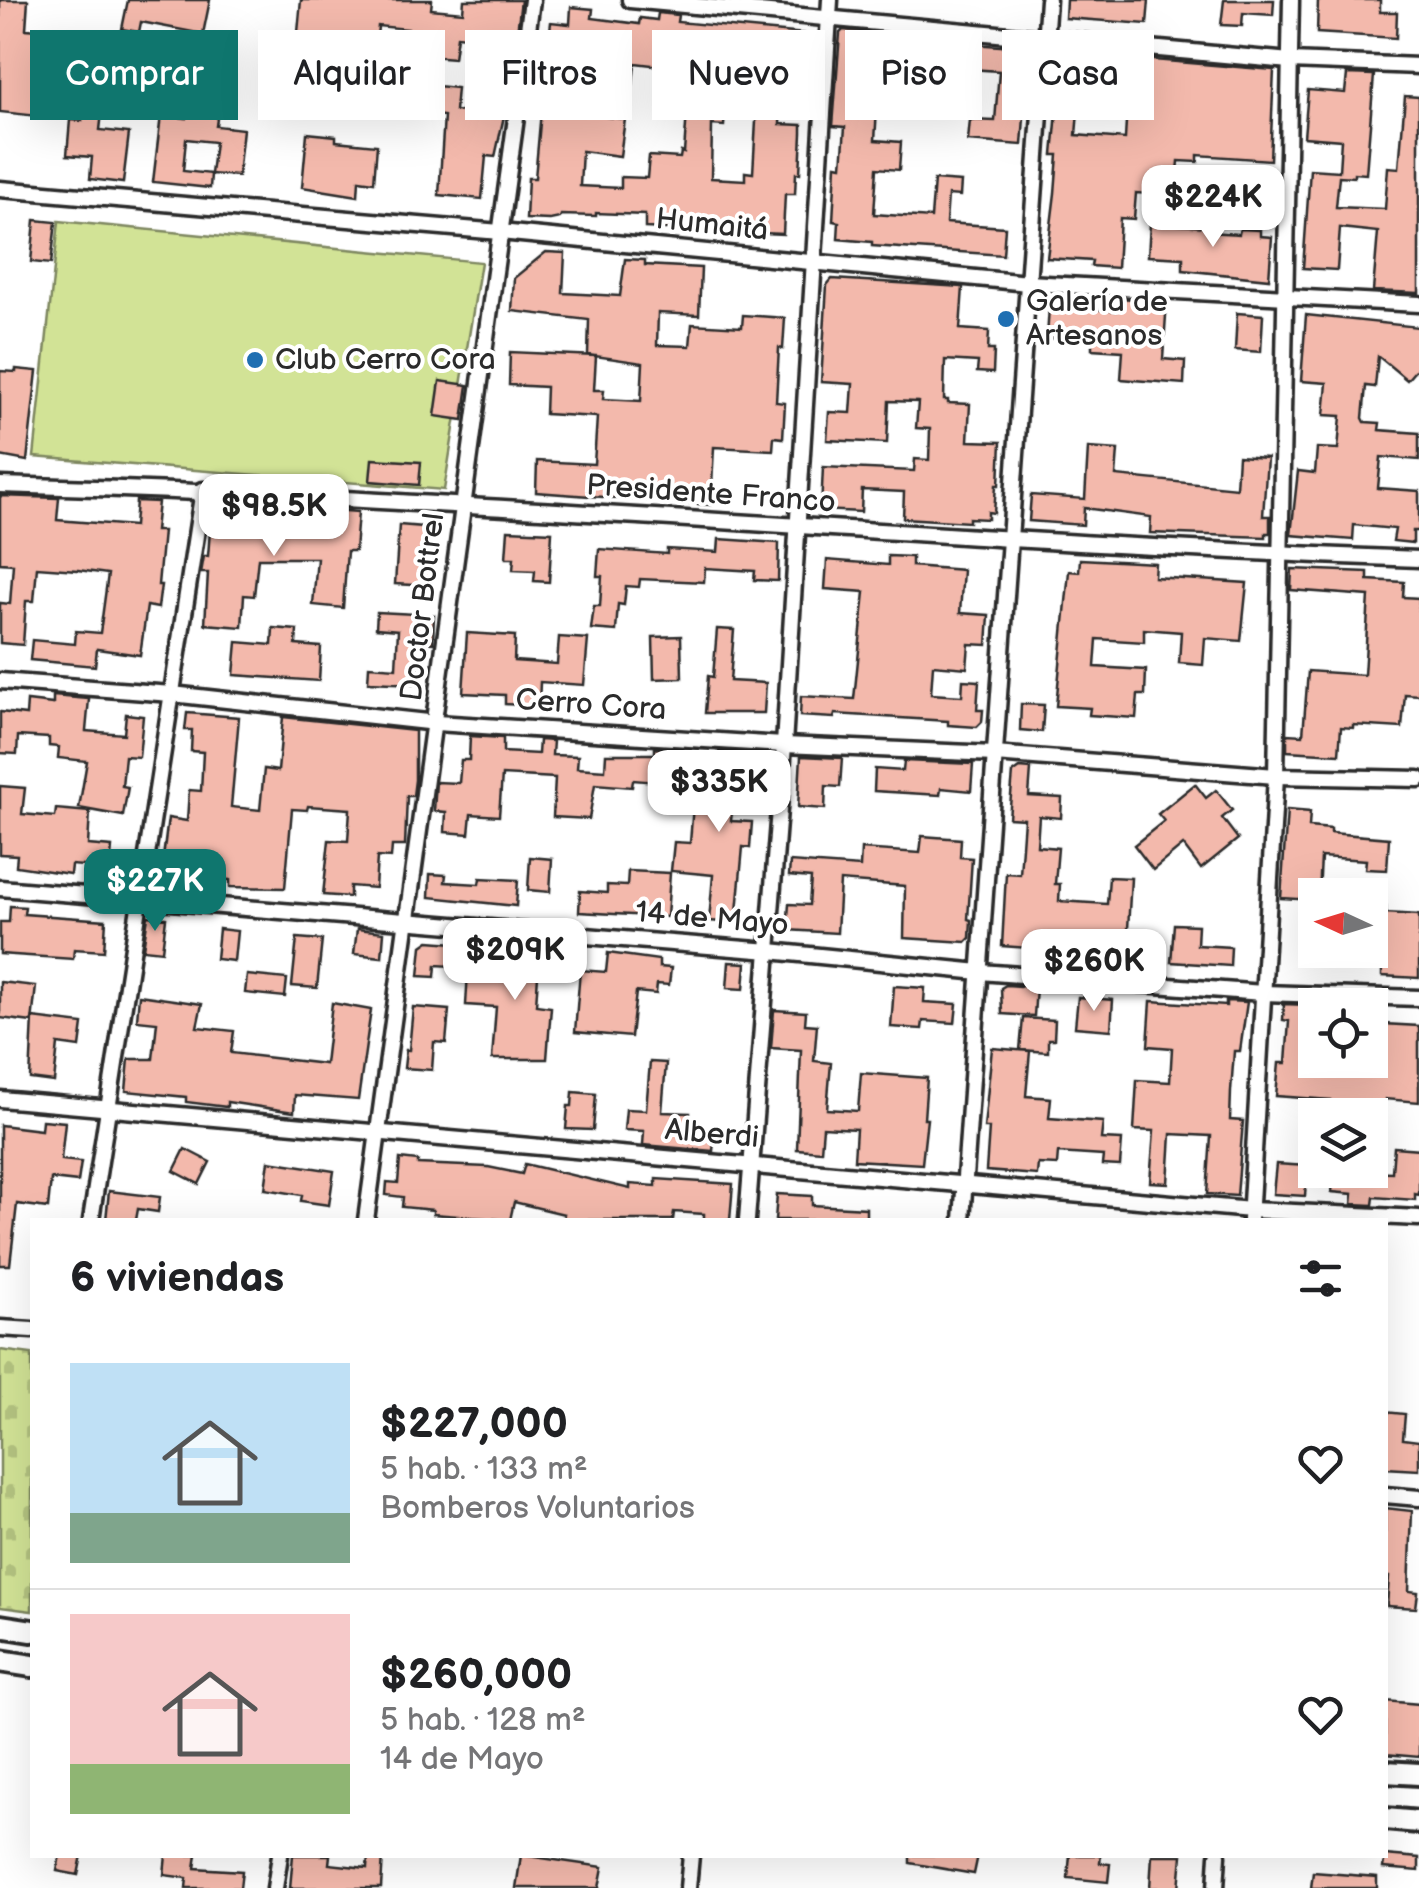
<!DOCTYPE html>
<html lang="es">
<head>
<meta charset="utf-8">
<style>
	:root { --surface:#fff; --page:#f2f2f2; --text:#202124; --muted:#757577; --line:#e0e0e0; --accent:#0f766e }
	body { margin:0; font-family:"Balsamiq Sans",sans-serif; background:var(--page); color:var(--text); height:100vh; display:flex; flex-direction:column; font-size:38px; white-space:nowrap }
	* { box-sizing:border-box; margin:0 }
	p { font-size:32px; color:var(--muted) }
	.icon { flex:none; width:55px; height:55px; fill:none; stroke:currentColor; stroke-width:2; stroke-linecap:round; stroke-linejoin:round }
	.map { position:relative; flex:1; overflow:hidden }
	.drawer { position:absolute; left:30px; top:1218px; width:1358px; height:640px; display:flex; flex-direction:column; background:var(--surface); border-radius:0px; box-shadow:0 10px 40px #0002 }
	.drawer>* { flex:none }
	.hud { position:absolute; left:30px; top:30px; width:1360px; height:90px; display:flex; gap:20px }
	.needle { width:65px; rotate:274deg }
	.controls { position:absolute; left:1298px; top:878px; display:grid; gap:20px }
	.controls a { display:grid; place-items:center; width:90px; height:90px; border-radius:0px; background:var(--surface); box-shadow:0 10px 40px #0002; font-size:50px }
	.price { position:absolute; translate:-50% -85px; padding:0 22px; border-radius:20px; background:#fff; color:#222; font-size:32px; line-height:65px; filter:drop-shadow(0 2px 5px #0008) }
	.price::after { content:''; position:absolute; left:50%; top:60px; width:30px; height:22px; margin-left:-15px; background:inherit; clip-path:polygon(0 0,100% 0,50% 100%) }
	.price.on { background:var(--accent); color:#fff }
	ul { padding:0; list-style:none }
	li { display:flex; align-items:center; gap:30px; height:250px; padding:0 40px }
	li+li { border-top:2px solid var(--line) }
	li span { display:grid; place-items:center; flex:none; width:280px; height:200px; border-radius:0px; color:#555 }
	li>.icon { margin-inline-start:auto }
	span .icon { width:120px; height:120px; fill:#fffc; stroke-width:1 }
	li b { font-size:42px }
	h2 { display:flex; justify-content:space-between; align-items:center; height:120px; padding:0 40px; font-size:42px }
	.pill { padding:0 35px; border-radius:0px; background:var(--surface); box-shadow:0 10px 40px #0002; font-size:35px; line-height:90px }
	.pill.on { background:var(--accent); color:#fff }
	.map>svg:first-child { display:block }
</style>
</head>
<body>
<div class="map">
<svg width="1419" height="1888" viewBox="0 0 1419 1888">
	<defs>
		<pattern id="cemetery-stones" width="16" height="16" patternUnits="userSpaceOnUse" patternTransform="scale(2.5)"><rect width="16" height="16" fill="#d2e396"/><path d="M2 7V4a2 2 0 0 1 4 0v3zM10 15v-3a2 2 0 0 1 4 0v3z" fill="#b4c381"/></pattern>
	</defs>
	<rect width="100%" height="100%" fill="#fff"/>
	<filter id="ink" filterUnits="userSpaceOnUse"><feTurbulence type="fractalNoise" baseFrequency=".01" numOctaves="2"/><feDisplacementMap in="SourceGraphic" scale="20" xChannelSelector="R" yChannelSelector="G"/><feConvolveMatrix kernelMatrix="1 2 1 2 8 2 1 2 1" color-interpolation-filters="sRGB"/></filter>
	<g filter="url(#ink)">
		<path fill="#d2e396" stroke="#7e8760" stroke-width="2.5" d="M59,221L481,262L444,490L34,457Z"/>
		<path fill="url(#cemetery-stones)" stroke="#7e8760" stroke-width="2.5" d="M0,1350L32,1354V1611L0,1607Z"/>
		<g fill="#f3b9ac" stroke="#2b2b2b" stroke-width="2.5" fill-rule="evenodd">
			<path d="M0,0H28L26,29L40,30L39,41L69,44V37L89,39L88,45L102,47L100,67L137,71L134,98L104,95L100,130L129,133L123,183L90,179L92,157L67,155L70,120L82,121L85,94L50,90L47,117L0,112Z"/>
			<path d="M128,0H210L203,34L141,22L139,32L122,29Z"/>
			<path d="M301,0H432L431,9L463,12L464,0H521L516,41L457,36L454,58L430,56L432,38L428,37L429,31L378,26L375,57L348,54L344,93L331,92L334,58L296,54Z"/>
			<path d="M1066,0H1149L1147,24L1065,18Z"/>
			<path d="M1224,0H1274L1273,15L1243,13L1242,26L1221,25Z"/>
			<path d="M1318,0H1380V12H1397L1396,38L1317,33Z"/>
			<path d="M571,7L593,9L592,18L639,24L640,18L657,20L658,13L678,15L677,22L804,34L802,85L782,83L780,124L802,125V133L800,173H796L795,194H785L783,234L645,228V215L596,213V216L561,215L560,218L550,220L526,219L528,178H535L542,100H538L540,82L544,83L551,22L570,24ZM635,63L729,74L727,102L757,104L753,173L745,172V180L711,178L712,125L724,126L725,112L687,111L684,153L681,152L680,158L649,156L647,178L621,177V188L580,186L582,151L620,156L625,119L606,117L610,81L633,84Z"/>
			<path d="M843,30L882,34L875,140L901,142L899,170L877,168L874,214L931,218L934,180L961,182L960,196L948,195L946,223L1005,227L1003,255L872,246V242L838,239L839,222L833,221L836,165L842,166L845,127L833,126L840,33Z"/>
			<path d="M972,44L1029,48L1022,145L968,141L970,120L995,121L999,71L970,69Z"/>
			<path d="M1105,56L1274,70L1270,160L1198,155V162L1179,161L1176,196L1136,193L1134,219L1120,218L1117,268L1091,266L1092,261L1047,258L1055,193L1058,155H1053L1062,58L1104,61ZM1079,100L1127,104L1125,139L1076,135Z"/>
			<path d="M1347,74L1374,75L1366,174L1354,173V177L1339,176L1336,207L1385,209L1388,167L1399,168L1405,96L1419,97V293L1373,291L1378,232L1340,228L1337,270L1303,268L1310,169L1339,171L1341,140L1304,137L1308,90L1345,93Z"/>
			<path d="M427,85L457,88L455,111L504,116L495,157L486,156L482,199L439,195L444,116L424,114Z"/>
			<path d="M188,108L218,111L216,126L243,129L238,176L211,174L210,188L153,182L161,115L186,118ZM186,139L215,142L211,174L183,171Z"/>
			<path d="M307,133L336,136V141L377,145L374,182L359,180L358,196L302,187Z"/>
			<path d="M35,220L56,222L51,264L31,262Z"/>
			<path d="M1150,223L1208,227V232L1239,234L1240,229L1260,230V236L1272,237L1269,279L1183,270V258L1148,256Z"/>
			<path d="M546,252L565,253L563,293L620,296L625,259L645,260V265L701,268L699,315L658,313L657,345L690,346L692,324L742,327L743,315L785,318L783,349L779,348L776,402L785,403L783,438L774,437L773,450L714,447L711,505L536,492L537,461L594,464L597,417L545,414L546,387L509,385L510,352L596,356L594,390H604L603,399L641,401L643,363L588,355L589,320L512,311L514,278Z"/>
			<path d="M832,279L963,287L960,329L989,331L988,350H994L993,373L977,372L978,362L945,360L944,400H948V403L970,404L968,441L1001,442L999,485H996L994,513L988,512V519L969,518V522L903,518L904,492L862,490L861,512L821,510L823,467L914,471L915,459L929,460L930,429L916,428L918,402L889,401L887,443L827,440L829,412L851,413L853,384L821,382L827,285Z"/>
			<path d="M1117,298L1167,301L1163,359L1185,361L1184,384L1121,379L1123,351L1092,349V341L1047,338L1049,306L1116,311Z"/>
			<path d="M1237,313L1263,315L1261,352L1235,350Z"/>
			<path d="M1306,315L1419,327V366L1407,380L1378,356L1375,387L1366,386L1363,418L1365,422L1380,423L1379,430L1419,433V460L1381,457L1378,488L1419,491V531H1413V543L1393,541L1395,529L1354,525L1353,540L1291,535L1298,471L1315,473L1317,448L1338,449L1341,416L1324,415L1327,383L1301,381Z"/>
			<path d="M16,369L37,371L27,461L0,456V371L16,372Z"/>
			<path d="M440,381L468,385L463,420L435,416Z"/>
			<path d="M1088,448L1118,450L1116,476L1236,488L1238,456L1267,458L1263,516H1270V533H1266V537L1150,533L1151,517L1084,508L1083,525L1029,521L1031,495L1085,499Z"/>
			<path d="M372,459L421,462L419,485L370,481Z"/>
			<path d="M0,496L59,498L57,520L134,526L136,501L158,502L155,531H163L158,585H161L158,608L147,606L140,655L97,649L95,666L30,660L32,640L75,644L76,631L100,633L108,574L78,570L37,567L34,601H26L23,645L0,643V603L10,604L13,564L0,563Z"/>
			<path d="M321,509L358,512L355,551H347L343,608L313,605L317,558H258L254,596L244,595L242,627L205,624L208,573H201L204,556H208L211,518L254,521V514L272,515L271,520L320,523Z"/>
			<path d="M399,525L435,528L431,586L395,584Z"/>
			<path d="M508,530L552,532L549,582L534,581L535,571L513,570L514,558H506Z"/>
			<path d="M719,539L779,543L778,581L754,580L755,571L705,568L704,582L640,579L639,587L626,586L624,605L618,604L616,631L591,629L594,606H600L602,576H597L599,549L667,554V549L718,552Z"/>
			<path d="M888,556L912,557V566L963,570L960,613L989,615L987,645L969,644L967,668L933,665L931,694L962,696L963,680L979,681L977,710H983L982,722L977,727L948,725V721L835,714L834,718L800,716L801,696L854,699L865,592L825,589L827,560L888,565Z"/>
			<path d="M1080,559L1155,563L1154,577L1247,583L1241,641L1205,638L1203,665L1179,663L1181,632L1144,629V642L1097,639L1095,667L1146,670L1145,695H1138L1136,718L1089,715L1090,708L1056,706L1069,571L1079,572Z"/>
			<path d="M1292,569L1368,572V580L1404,582L1403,597L1419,598V695L1405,694L1402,728L1353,725V728L1341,727L1339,754L1287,751V734L1303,735L1308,671L1364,675L1369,596L1291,590Z"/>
			<path d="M377,612L434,615L433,643L420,642L418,684L368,682L369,666L396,668L398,630L376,628Z"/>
			<path d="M273,628L297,630L296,645L321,647L319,681L234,675L237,642L272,645Z"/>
			<path d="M717,629L734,630L730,681L766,683L764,713H705L708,676L713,677Z"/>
			<path d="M467,633L515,636L514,661L557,664L559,637L588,639L584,685L540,682L539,706L505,704V695L463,693Z"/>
			<path d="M681,636L682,678L654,679L653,637Z"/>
			<path d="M53,696L89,699L86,731L124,734L126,714L143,716L139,757L125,756L122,786L128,787L123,816L79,808L87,761L58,758L59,747L49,746V738L18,736L17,754L0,753V712L26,715L27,701L53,704Z"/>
			<path d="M1021,704L1044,705L1042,732L1020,730Z"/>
			<path d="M187,713L239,717L231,807L260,810L264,769L278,771L283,717L415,731V780L413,796H407L405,846H392L391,858L377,857L375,888L350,886V897L323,895L329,840L348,841L350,809L308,806L307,810L292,809L285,888L230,887V880L209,879V872L162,866L168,818L187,821L189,790L201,791L203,752L191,751L192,730H185Z"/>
			<path d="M470,736L503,738V752L538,754L539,740L553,741L552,755L578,756L577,768L605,770L606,754H655V748L682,749V784L633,780L632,787L595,784L589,819L553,817L555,778L502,775L499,816L471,814L469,834L445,832L446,812L434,811L436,782L459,783L461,760H469Z"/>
			<path d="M719,752L759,754L757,780L735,778L731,821L752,822L750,848L743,847L736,923L709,921L713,875L671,871L674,842L690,843L695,779L717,781Z"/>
			<path d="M801,756L842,758L840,787L826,786L825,809L798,807Z"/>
			<path d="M904,761L973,764L971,791L941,788L940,795L874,791L875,769L903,771Z"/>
			<path d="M1020,768L1031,769L1029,796L1062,798L1061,818L1039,816L1037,846L1058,848L1055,884H1060L1059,901L1107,904L1109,877L1131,878L1127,946L1085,943V949L1056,947V950L1002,946L1006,873L1020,874L1024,819L1009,818L1013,773Z"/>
			<path d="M1195,784L1206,798L1216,790L1232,810L1222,818L1238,839L1201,869L1183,845L1153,870L1134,845L1164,821L1158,814Z"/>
			<path d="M0,786L25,788L22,814L55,817L56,809L90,812L88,845L112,847L110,868L71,865L70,874L16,866L17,855L0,854Z"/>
			<path d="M1287,810L1310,812L1309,827L1331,829V833L1389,838L1387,870L1365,869L1366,860L1321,857L1319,895H1315V900L1281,898Z"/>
			<path d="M922,836L961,839L960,857L972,858L968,919L971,920L970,938L966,942L904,938L905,886L840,881L837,933L787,930L789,904L809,905L811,878L789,876L790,862L860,867L861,849L920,853Z"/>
			<path d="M530,857L552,859L550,892L528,890Z"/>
			<path d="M628,871L670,873L667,917L579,912L580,891L607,893V885L627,886Z"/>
			<path d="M430,874L446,875L445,882L479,884L480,878L518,880L516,906L429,897Z"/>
			<path d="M10,906L25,907L24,914L106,920L104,951L74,949L73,959L0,954V922H9Z"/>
			<path d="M1370,906L1386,907V913L1419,915V978L1382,976V963L1370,962Z"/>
			<path d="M148,916L166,918L162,951L143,949Z"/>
			<path d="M1174,924L1198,925L1197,945L1231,947L1230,966L1171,962Z"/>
			<path d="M219,929L237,931L234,961L216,959Z"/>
			<path d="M357,929L384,932L382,957L354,954Z"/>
			<path d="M297,938L322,940L317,988L292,986Z"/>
			<path d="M429,941L454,943L452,966L436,965L435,977L419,976L422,946Z"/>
			<path d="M499,948L554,952L553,976L538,975L536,1005L551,1007L547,1059H492L496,1007L466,1005L468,971L497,973Z"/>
			<path d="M608,953L659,960V967L671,968L669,985L657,984L656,994L636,992L631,1037L575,1032L580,970L606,972Z"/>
			<path d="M729,962L746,963L744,989L727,988Z"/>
			<path d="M247,975L287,979L285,997L245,993Z"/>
			<path d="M0,982L36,986L32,1022L0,1018Z"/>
			<path d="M1006,985L1036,987L1034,1016L1002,1014L1001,988Z"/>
			<path d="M894,986L925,988L924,1002L957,1004L955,1023L923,1021L922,1029L891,1027Z"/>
			<path d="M139,995L202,1004L197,1027L234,1031L231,1053L325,1064L332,1003L371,1010L358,1100L295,1095L294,1112L227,1102V1107L186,1102V1097L126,1091L129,1059H153L157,1022L137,1020Z"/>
			<path d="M1078,997L1113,1000L1111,1030L1075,1027Z"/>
			<path d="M1151,1001L1226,1006V1001L1247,1002L1240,1051H1234L1231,1091L1230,1120L1243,1121L1237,1196L1207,1194L1211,1136L1171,1134L1168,1183L1150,1182L1154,1131L1134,1130L1137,1080L1170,1082L1172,1048L1148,1046Z"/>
			<path d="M1284,1004L1308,1005L1307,1028L1315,1029V1068L1370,1072V1009L1385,1010L1384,1024L1419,1026V1102L1385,1099L1381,1154H1370V1115H1329L1331,1100L1276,1096L1279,1063H1286L1289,1021L1283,1020Z"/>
			<path d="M413,1007L449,1010L446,1043L434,1042L432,1070L404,1068L406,1050H409Z"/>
			<path d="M774,1010L806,1012L805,1024L817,1025L814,1061L831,1063L827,1109L858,1111L861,1073L927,1078L924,1119H927L922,1164L854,1160L856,1129L823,1127L821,1151L797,1149L801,1050L771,1048Z"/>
			<path d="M33,1018L83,1024L80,1047L58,1044L54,1082L30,1079Z"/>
			<path d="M1023,1018L1055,1020L1054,1039H1048V1052L1020,1050Z"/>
			<path d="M992,1048L1030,1051L1026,1096L1051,1098L1049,1118L1103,1122L1101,1139L1122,1140L1120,1166L1102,1165L1103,1156L1058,1153L1057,1165L1038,1164L1037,1175L986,1171L989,1128H984Z"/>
			<path d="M650,1062L666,1063L662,1112L690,1113L688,1132L715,1133L713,1151L643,1145L644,1131L624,1130L626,1109L646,1110Z"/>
			<path d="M573,1092L596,1094L593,1130L566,1129L568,1106H572Z"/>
			<path d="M42,1120L65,1122L61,1160L81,1162L78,1182L51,1179L48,1208L17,1204L10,1265H0V1125L41,1130Z"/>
			<path d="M1394,1147L1419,1149V1195L1415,1194V1200L1374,1197L1373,1205L1352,1204L1353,1194L1332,1192L1334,1170L1392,1172Z"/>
			<path d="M185,1149L210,1162L199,1184L174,1171Z"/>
			<path d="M400,1159L418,1161V1164L488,1167L522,1174L525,1164L630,1189V1184L656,1186V1179L733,1184L730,1220H704V1214L674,1212L673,1220H563L564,1214L514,1202L510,1220L433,1214V1210L402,1207L403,1197L386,1195L387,1182L398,1183Z"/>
			<path d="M269,1161L334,1171L329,1205L301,1201L302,1195L265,1189Z"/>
			<path d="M1276,1164L1307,1166L1305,1196L1273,1194Z"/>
			<path d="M109,1191L160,1197L158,1212L138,1209L136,1220H106Z"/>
			<path d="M777,1194L812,1196V1205L866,1208V1220H775Z"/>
			<path d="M1385,1412L1405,1414L1403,1439L1419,1441V1470L1385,1468Z"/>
			<path d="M1385,1508L1412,1511L1409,1591L1418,1592L1416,1608L1387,1606L1389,1577H1385Z"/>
			<path d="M1385,1701L1419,1704V1757L1385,1754Z"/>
			<path d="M60,1855H82L78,1875L57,1871Z"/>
			<path d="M166,1855H197L195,1868L242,1871L240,1888H186L187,1878L164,1875Z"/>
			<path d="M293,1855H330L329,1864L367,1868L368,1855H383L381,1888H290Z"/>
			<path d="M521,1855L603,1867L599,1888H516Z"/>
			<path d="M910,1855H978L974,1874L910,1863Z"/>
			<path d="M1070,1855H1101L1100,1863L1110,1864L1108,1882L1068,1878Z"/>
			<path d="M1152,1855H1182L1179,1888H1150Z"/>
			<path d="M1385,1855L1419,1858V1871L1383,1868Z"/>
			<path d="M1313,1872L1377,1877V1888H1311Z"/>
		</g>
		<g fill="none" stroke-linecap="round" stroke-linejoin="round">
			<g stroke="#2b2b2b" stroke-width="21">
				<g id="street">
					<path d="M630,0L1290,61L1419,66"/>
					<path d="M0,189L500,232L1028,283L1419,304"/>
					<path d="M0,485C474,498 946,542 1419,559"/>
					<path d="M0,681L172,694L436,723L784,745L995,754L1276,776L1419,779"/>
					<path d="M0,888L770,951L980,972L1263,993L1419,998"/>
					<path d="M0,1099L1251,1210L1419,1218"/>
					<path d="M91,1220L203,490"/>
					<path d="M366,1220L532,0"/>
					<path d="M747,1220L784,745L830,0"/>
					<path d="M962,1220L1048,0"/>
					<path d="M1250,1220L1276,776L1291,0"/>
					<path d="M0,1328L32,1330"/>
					<path d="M1385,1495L1419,1498"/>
					<path d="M275,1888L280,1855"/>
					<path d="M688,1888L691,1855"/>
					<path d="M1216,1888L1218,1855"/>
				</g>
			</g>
			<g stroke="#2b2b2b" stroke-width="28">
				<g id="secondary">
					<path d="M0,1626L32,1631"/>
					<path d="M0,1661L32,1666"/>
					<path d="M1385,1772L1419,1774"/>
					<path d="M1385,1819L1419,1822"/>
				</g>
			</g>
			<use href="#street" stroke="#fff" stroke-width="14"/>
			<use href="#secondary" stroke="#fff" stroke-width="20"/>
		</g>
	</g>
	<g fill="#1f6fb2" stroke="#fff" stroke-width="4">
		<circle cx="1006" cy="319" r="10"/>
		<circle cx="255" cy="360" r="10"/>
	</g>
	<g text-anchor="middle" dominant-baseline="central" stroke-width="8" stroke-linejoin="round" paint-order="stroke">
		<g font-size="30" fill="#2b2b2b" stroke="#fff">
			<text transform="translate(712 225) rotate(6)">Humaitá</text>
			<text transform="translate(711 494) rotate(4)">Presidente Franco</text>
			<text transform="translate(423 607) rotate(-83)">Doctor Bottrel</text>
			<text transform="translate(591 705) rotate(4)">Cerro Cora</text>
			<text transform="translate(712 919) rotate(5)">14 de Mayo</text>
			<text transform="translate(712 1134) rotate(5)">Alberdi</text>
		</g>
		<g font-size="30" fill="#2b2b2b" stroke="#fff" text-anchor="start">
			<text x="1026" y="302">Galería de<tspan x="1026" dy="34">Artesanos</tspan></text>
			<text x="275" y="360">Club Cerro Cora</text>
		</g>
	</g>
</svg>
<div class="controls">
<a><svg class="needle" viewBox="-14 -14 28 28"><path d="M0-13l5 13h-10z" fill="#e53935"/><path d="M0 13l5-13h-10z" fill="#757577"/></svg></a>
<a><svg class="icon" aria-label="locate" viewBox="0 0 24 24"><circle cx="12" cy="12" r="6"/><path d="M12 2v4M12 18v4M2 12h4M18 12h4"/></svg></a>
<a><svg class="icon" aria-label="layers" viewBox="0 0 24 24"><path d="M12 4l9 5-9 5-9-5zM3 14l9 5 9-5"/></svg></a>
</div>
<b class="price" style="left:1213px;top:250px">$224K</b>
<b class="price" style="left:274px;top:559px">$98.5K</b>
<b class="price" style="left:719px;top:835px">$335K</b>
<b class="price on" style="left:155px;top:934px">$227K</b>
<b class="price" style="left:515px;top:1003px">$209K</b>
<b class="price" style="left:1094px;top:1014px">$260K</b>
<div class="hud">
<a class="pill on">Comprar</a>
<a class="pill">Alquilar</a>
<a class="pill">Filtros</a>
<a class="pill">Nuevo</a>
<a class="pill">Piso</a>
<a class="pill">Casa</a>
</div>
<section class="drawer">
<h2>6 viviendas<svg class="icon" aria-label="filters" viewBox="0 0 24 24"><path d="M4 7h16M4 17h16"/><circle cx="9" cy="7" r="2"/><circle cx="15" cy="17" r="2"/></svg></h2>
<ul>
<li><span style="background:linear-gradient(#bfe0f5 75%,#7fa58c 0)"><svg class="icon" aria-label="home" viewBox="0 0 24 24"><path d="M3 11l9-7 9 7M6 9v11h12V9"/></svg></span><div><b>$227,000</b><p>5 hab. · 133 m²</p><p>Bomberos Voluntarios</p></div><svg class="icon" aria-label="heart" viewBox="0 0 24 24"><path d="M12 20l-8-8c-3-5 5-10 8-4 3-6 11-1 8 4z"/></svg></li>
<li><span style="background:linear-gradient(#f6c9c9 75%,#8fb573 0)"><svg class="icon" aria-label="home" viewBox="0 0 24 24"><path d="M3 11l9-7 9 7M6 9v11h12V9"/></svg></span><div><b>$260,000</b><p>5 hab. · 128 m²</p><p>14 de Mayo</p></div><svg class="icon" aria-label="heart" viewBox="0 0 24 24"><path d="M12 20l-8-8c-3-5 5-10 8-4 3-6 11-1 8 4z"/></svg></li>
</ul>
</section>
</div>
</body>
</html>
